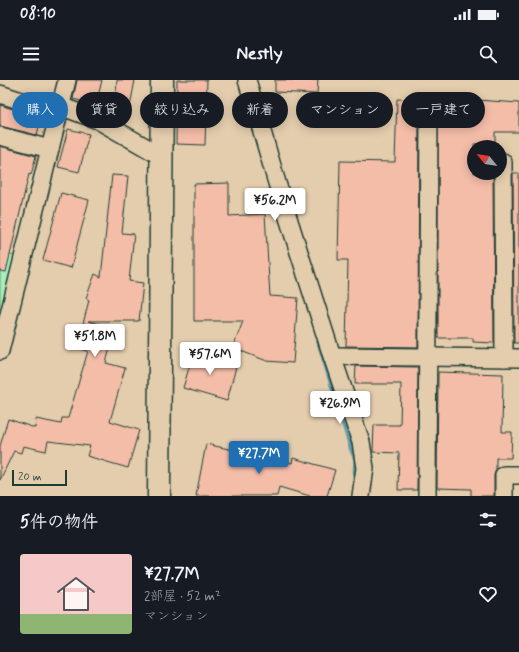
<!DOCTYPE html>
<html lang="ja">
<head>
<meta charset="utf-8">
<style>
	:root { --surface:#171b24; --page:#20242c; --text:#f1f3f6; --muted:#9ea1a6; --accent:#1f6fb2 }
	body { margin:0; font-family:Mynerve,"Klee One",sans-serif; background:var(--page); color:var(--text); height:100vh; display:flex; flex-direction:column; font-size:15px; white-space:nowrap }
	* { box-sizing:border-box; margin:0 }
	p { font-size:13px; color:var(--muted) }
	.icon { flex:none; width:22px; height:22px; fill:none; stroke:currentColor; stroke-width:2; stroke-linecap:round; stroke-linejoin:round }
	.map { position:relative; height:416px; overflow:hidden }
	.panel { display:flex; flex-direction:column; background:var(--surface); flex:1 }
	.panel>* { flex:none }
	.hud { position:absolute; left:12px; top:12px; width:495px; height:36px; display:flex; gap:8px }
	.needle { width:26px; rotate:300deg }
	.fabs { position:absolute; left:467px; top:60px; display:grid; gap:8px }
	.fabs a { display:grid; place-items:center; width:40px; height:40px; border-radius:50%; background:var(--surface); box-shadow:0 2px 10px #0003; font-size:20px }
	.scale { position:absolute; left:12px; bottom:10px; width:55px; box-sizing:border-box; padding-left:4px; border:2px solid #1f3d34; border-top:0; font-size:11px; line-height:14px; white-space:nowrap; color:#1f3d34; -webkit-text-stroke:3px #e4cdad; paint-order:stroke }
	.price { position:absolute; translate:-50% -34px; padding:0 9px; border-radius:4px; background:#fff; color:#222; font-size:13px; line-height:26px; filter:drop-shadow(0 1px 2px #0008) }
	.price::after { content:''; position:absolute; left:50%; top:24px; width:12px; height:9px; margin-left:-6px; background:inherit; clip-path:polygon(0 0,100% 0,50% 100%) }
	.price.active { background:var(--accent); color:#fff }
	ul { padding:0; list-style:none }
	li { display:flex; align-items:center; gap:12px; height:100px; padding:0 20px }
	li span { display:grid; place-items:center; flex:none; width:112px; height:80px; border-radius:4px; color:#555 }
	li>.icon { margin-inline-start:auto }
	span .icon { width:48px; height:48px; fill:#fffc; stroke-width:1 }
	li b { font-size:17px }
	h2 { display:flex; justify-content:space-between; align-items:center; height:48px; padding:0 20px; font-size:17px }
	.pill { padding:0 14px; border-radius:18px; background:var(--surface); box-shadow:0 2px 10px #0003; font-size:14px; line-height:36px }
	.pill.active { background:var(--accent); color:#fff }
	.status { display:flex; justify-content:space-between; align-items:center; height:28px; padding:0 20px; background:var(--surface); direction:ltr }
	.status svg { height:11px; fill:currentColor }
	header { display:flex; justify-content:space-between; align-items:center; height:52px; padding:0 20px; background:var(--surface); font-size:18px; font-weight:700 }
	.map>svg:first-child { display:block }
</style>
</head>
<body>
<div class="status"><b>08:10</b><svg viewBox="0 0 49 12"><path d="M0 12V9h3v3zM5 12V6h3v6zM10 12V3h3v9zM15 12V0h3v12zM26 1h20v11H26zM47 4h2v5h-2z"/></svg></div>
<header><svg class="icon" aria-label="menu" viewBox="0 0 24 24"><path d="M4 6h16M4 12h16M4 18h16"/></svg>Nestly<svg class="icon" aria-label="search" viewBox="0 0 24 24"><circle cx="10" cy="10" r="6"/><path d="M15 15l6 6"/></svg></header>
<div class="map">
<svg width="519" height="416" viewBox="0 0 519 416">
	<rect width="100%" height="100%" fill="#e4cdad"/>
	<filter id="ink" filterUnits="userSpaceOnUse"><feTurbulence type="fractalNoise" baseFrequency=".025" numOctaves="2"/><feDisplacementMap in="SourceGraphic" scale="8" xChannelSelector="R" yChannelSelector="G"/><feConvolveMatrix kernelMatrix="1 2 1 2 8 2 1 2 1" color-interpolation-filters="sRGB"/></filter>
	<g filter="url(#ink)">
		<path fill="#a7efbb" stroke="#639678" d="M0,173L15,176L0,238Z"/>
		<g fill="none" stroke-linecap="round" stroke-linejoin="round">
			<path stroke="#659da8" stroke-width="5.5" d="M319,262L352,370L356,379L355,400"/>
		</g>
		<g fill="#f4bda8" stroke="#1f3d34">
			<path d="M77,0H102L96,25L73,19Z"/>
			<path d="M117,0H135L128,37L114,35Z"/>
			<path d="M177,0H207L205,65L176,64Z"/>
			<path d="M275,0H318L317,14L275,12Z"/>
			<path d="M397,19L423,20L420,23L419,28L418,267L346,266L348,180H338L340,81L395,82Z"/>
			<path d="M477,20L519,23V52H495V64H474V93H493L494,263L473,262V258H438V26H477Z"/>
			<path d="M0,25L41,38L37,55L0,46Z"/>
			<path d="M68,49L89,54L79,92L58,87Z"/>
			<path d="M0,66L36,76L31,95L29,94L6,192L0,191Z"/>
			<path d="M513,93H519V263H514Z"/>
			<path d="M112,95L128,96L122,153L134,154L129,201L143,203L139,241H88L115,248L106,283L125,288L110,341L139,350L128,388L87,376L90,366L48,361L46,371L23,366L21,373L14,371L0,400V366L8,339L35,348L36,339L61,344L62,338H68L88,271L77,268L89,220L86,218L95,194L101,197Z"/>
			<path d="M229,103V136L265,134L270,216L298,218L293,283L267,281L233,268L243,241H194V104Z"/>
			<path d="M61,113L89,120L71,188L43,180Z"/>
			<path d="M194,271L237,283L227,321L183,308Z"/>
			<path d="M356,286L418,287L417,410H398L399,373L373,372L374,345H400L401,304H355Z"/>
			<path d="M438,292L503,294L502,352H512L511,378H496V390L494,395V416H471V409L437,408Z"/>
			<path d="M206,364L292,383L293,378L335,390L327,416H310L279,407L277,416H196Z"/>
		</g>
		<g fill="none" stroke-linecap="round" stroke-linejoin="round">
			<g stroke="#1f3d34" stroke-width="20">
				<g id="minor">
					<path d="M247,0L277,103L332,276L361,362L365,388L361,416"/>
					<path d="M0,14L59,33"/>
					<path d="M60,26L98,40L161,76"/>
					<path d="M0,56L50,69"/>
					<path d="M503,82L504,278"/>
					<path d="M0,271L67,0"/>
					<path d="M332,276L519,278"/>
					<path d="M427,416L429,28"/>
					<path d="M504,416V395H519"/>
				</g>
			</g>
			<g stroke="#1f3d34" stroke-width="25">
				<path id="tertiary" d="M159,416L162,0"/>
			</g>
			<use href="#minor" stroke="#e4cdad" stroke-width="17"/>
			<use href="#tertiary" stroke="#e4cdad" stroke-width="22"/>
		</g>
	</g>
</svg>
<div class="fabs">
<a><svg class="needle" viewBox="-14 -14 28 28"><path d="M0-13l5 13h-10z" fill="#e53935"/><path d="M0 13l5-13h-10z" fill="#9ea1a6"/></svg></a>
</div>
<div class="scale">20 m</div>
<b class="price" style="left:275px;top:142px">¥56.2M</b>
<b class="price" style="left:95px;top:278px">¥51.8M</b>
<b class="price" style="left:210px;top:296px">¥57.6M</b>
<b class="price" style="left:340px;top:345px">¥26.9M</b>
<b class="price active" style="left:259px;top:395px">¥27.7M</b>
<div class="hud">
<a class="pill active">購入</a>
<a class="pill">賃貸</a>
<a class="pill">絞り込み</a>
<a class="pill">新着</a>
<a class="pill">マンション</a>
<a class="pill">一戸建て</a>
</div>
</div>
<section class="panel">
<h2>5件の物件<svg class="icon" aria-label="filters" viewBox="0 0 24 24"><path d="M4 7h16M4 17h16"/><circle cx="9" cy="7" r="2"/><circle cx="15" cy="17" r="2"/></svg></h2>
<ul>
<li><span style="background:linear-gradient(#f6c9c9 75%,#8fb573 0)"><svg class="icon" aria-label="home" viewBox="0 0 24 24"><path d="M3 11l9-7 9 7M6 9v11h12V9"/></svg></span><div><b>¥27.7M</b><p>2部屋 · 52 m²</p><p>マンション</p></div><svg class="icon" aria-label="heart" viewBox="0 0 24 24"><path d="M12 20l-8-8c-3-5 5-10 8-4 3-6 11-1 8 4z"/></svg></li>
</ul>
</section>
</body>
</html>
